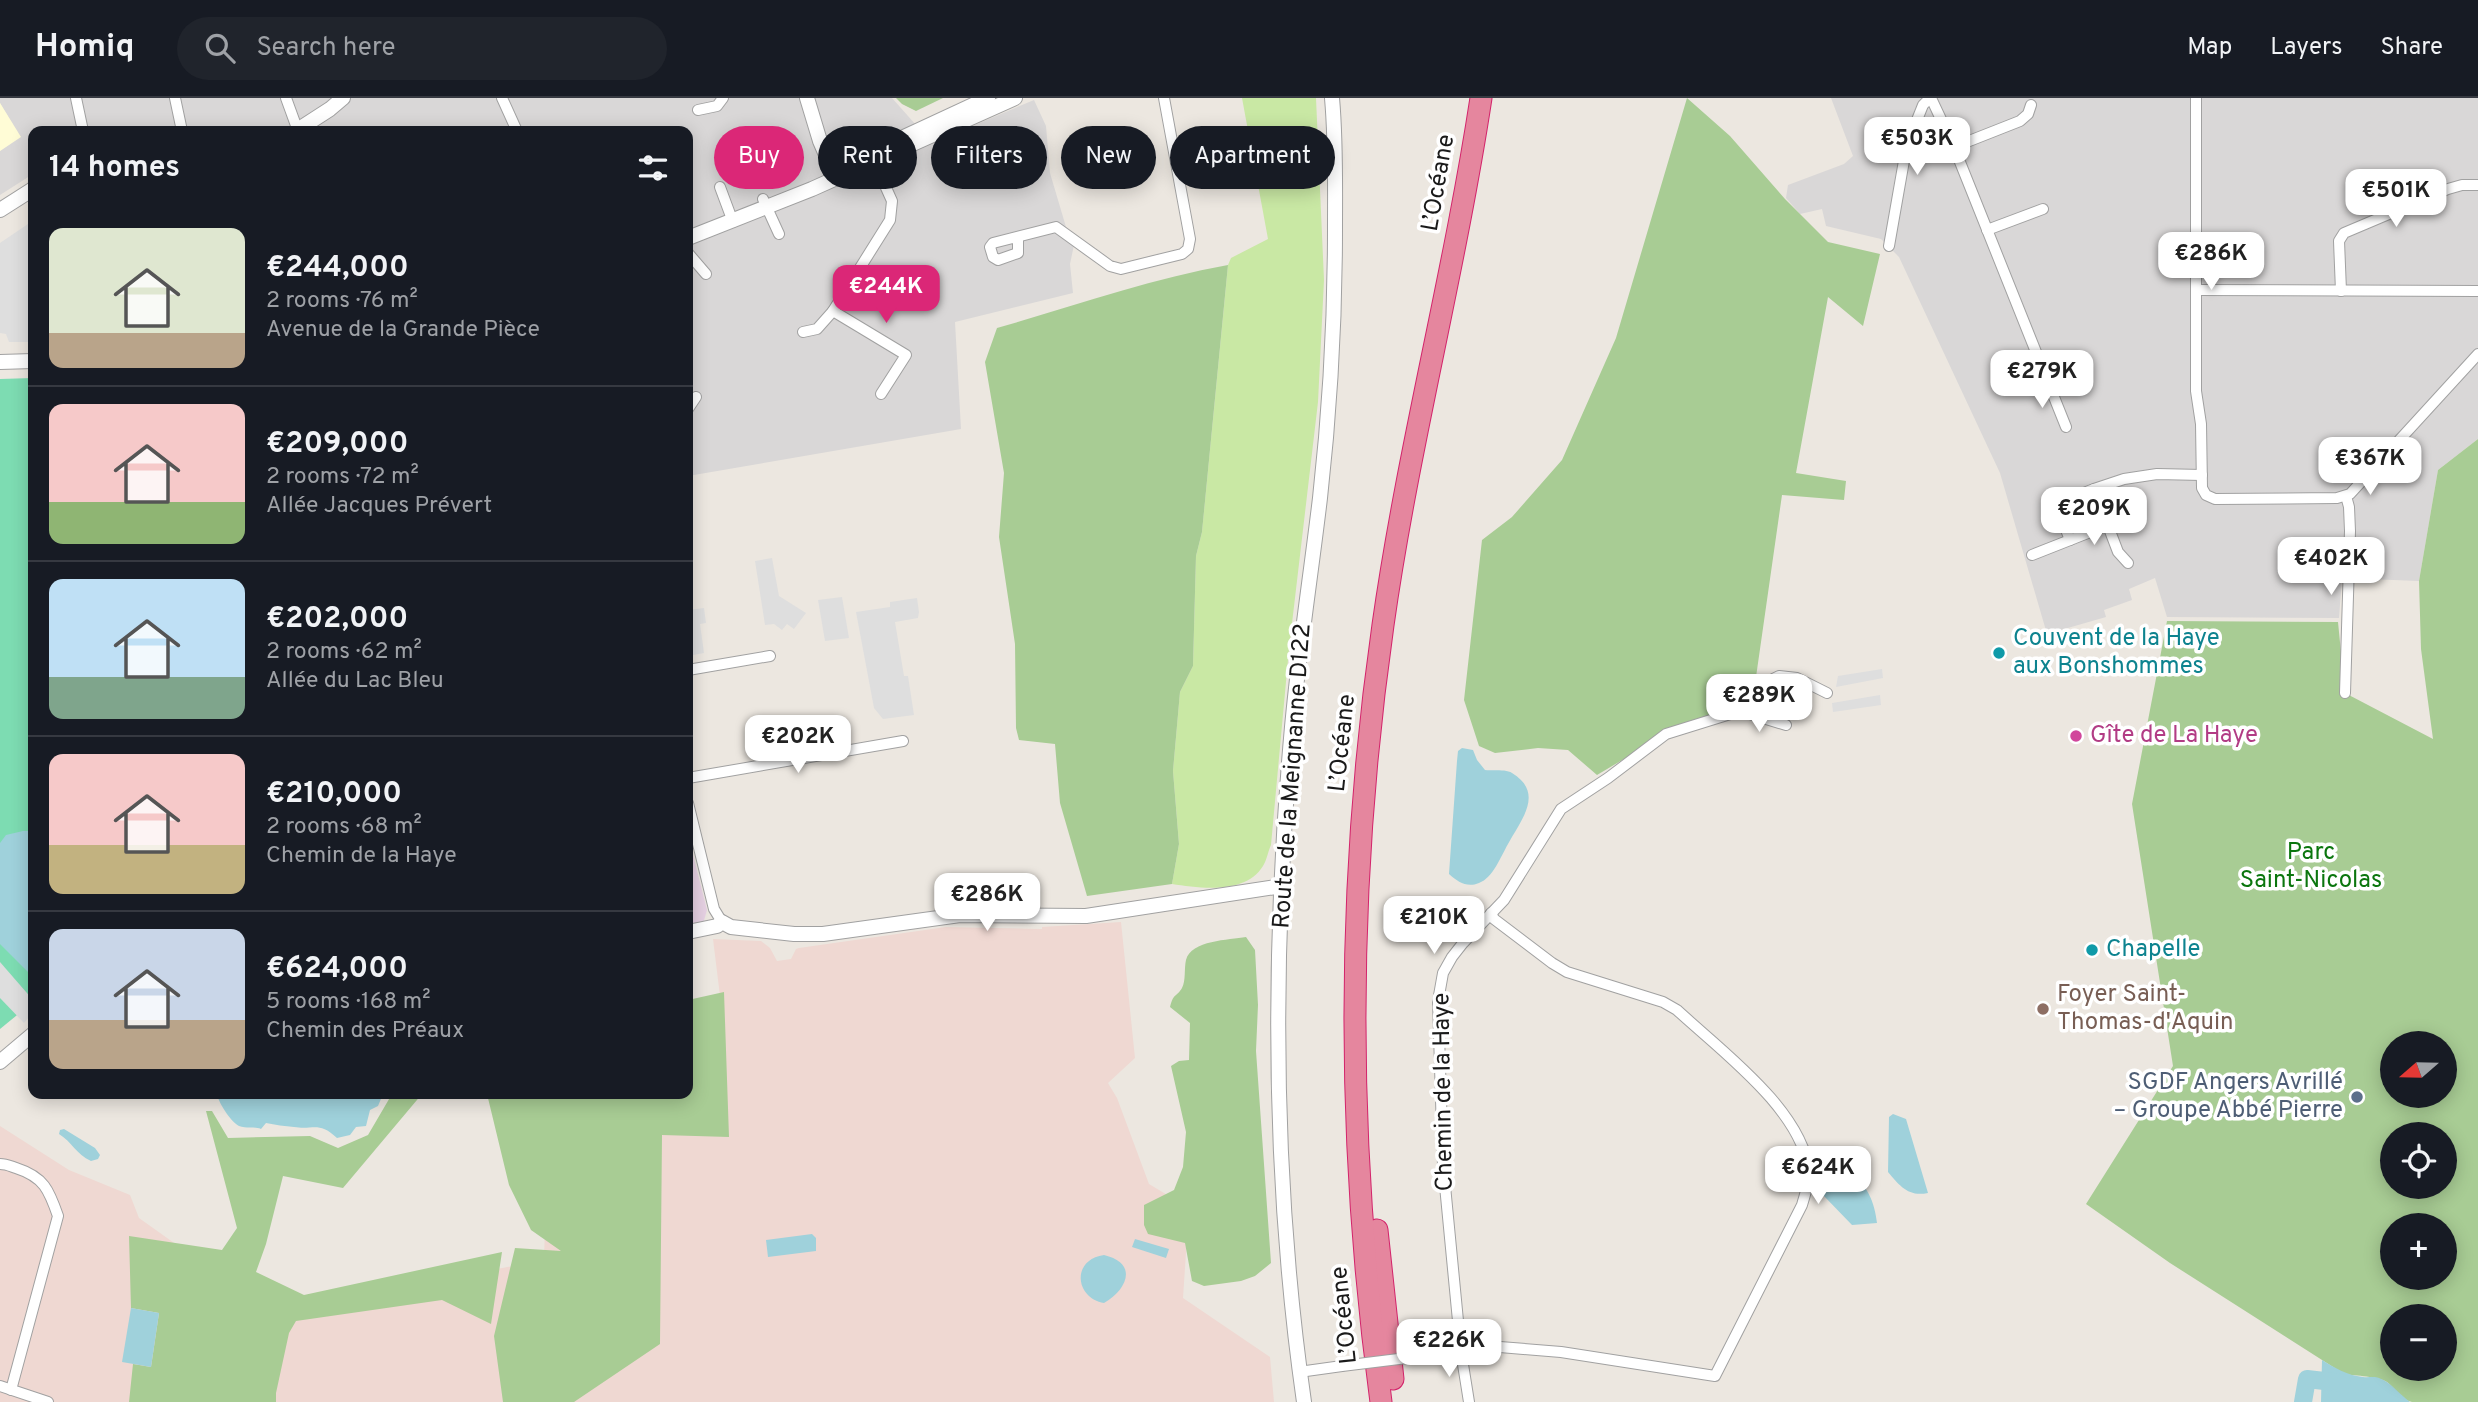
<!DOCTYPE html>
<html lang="en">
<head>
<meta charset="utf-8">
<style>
	:root { --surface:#171b24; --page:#20242c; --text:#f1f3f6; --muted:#9ea1a6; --line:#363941; --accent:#db2777 }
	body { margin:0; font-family:Overpass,sans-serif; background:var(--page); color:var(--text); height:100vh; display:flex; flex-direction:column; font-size:26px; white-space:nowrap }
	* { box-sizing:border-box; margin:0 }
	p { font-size:23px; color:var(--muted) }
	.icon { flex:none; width:38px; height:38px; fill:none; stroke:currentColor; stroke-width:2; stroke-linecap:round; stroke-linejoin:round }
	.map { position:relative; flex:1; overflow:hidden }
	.sheet { position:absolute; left:28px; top:28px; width:665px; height:973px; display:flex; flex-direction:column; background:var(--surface); border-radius:14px; box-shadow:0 4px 18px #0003 }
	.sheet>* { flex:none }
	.hud { position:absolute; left:714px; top:28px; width:665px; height:63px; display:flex; gap:14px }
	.needle { width:46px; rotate:250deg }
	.tools { position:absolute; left:2380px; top:933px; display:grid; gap:14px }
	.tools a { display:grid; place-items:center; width:77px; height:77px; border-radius:50%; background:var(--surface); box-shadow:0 4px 18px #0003; font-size:35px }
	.price { position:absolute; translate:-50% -60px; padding:0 16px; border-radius:14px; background:#fff; color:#222; font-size:23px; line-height:46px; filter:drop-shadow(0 2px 4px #0008) }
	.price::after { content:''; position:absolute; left:50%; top:42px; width:21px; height:16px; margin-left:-10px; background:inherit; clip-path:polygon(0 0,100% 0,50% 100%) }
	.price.current { background:var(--accent); color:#fff }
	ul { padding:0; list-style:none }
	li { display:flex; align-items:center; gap:21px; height:175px; padding:0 21px }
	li+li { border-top:2px solid var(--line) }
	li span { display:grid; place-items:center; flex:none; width:196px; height:140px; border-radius:14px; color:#555 }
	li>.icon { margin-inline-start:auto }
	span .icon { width:84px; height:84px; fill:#fffc; stroke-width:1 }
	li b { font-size:30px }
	h2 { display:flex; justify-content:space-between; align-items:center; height:84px; padding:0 21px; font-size:30px }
	.chip { padding:0 24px; border-radius:32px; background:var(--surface); box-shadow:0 4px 18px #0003; font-size:24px; line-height:63px }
	.chip.current { background:var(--accent); color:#fff }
	header { display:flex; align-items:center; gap:42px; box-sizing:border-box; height:98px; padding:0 35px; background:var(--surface); border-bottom:2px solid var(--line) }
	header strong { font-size:33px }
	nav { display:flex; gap:38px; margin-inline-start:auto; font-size:24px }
	.search { width:490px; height:63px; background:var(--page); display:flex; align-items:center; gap:18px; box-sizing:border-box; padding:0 24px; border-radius:38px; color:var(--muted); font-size:26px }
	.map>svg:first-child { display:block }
</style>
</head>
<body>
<header>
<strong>Homiq</strong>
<div class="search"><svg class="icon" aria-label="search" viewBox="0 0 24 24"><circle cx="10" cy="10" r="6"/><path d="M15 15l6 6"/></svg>Search here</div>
<nav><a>Map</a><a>Layers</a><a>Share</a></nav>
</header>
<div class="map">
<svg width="2478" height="1304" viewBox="0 0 2478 1304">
	<rect width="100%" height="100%" fill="#ece7e0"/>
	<g fill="#d9d7d7">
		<path d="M0,0H892L932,45L1034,2L1046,28L1050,75L1066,129L1074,147L1070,166L1073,195L955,224L961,331L688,378V33H33V76L0,97V53L20,39L0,5Z"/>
		<path d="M1831,0H2478V341L2438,372L2419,483L2342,480L2339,520L2167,519L2155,480L2129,491L2132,502L2104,512L2106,519L2047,536L2000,375L1899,159L1881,141L1826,128L1822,111L1800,116L1786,100L1788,87L1844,66L1853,58Z"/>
	</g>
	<path fill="#e6d1e3" d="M688,737L707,812L703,826L688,829Z"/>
	<path fill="#fffcd6" d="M0,5L21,39L0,53Z"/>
	<path fill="#efd8d2" d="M1121,824L1135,960L1108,985L1117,1000L1149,1086L1189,1110L1183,1200L1270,1259L1274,1304H0V1028L69,1072L130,1097L139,1120L191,1157L278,1207L429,1184L544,1162L549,996H688L720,898L713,841L761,843L770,850L777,863L791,861L796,851L799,850L946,829L1042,831V829Z"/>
	<path fill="#c9e8a4" d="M1242,0H1316L1324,182L1318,304L1289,551L1271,747C1268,753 1267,762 1263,768C1245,797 1200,790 1172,786L1179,746L1173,673L1180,594L1193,568L1196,458L1202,434L1228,167L1231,160L1268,141Z"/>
	<g fill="#a8cc94" fill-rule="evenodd">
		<path d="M896,0H943L916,13L902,6Z"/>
		<path d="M1687,0L1730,38L1785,101L1828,144L1880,156L1863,228L1828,199L1796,375L1846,383L1844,402L1782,397L1755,586L1740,613L1666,636L1597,677L1568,652L1538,650L1495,655L1479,648L1464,602L1482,442L1512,419L1562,362L1616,240Z"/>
		<path d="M1228,167L1202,434L1196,458L1193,568L1180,594L1173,673L1179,746L1172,786L1087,798L1060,705L1055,646L1019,642L1016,630L1015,546L999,439L1004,375L985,264L997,230C1074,208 1150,181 1228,167Z"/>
		<path d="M2478,341V1304C2460,1304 2429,1304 2412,1304C2401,1302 2395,1290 2387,1284C2378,1278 2356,1278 2344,1276L2170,1165L2086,1106L2173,968L2132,706L2167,523L2338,524L2345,595L2433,641L2421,551L2419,483L2438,372ZM2392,945H2445V998H2392ZM2392,1036H2445V1088H2392ZM2392,1127H2445V1180H2392ZM2392,1218H2445V1270H2392Z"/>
		<path d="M1246,839L1255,852L1258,907L1256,953L1271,1165L1255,1178L1241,1183L1204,1188L1192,1183L1185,1145L1148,1136L1144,1127V1107L1174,1092L1183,1069L1186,1034L1171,968L1179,963L1189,962L1190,925L1170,909C1174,894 1176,900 1182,890C1186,883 1184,870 1186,862C1191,842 1229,842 1246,839Z"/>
		<path d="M724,894L729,1039L662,1037L660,1246L574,1304H503L494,1238L515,1150L561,1153L531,1132L509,1087L487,996H688V902Z"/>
		<path d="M392,996H422L343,1090L283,1078L266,1146L256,1174L304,1197L502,1154L491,1226L442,1202L296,1223L289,1235L276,1295V1304H129L133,1266L151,1269L159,1215L131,1210L129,1138L222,1152L237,1130L206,1013H212L228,1040L310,1038L338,1050L368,1037Z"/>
	</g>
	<path fill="#7ddcb2" d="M33,280V904L0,931V281Z"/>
	<g fill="#dedede">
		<path d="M28,126L33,132V244H9L6,236L0,235V145Z"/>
		<path d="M772,460L779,498L806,515L794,531L787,526L782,532L774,526L765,527L755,463Z"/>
		<path d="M842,499L849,540L825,543L818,502Z"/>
		<path d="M917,500L919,514L918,520L895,524L904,578H908L914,617L883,621L874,610L856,514L890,509V504Z"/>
		<path d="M704,510L706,525L700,526L704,555L688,558V512Z"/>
		<path d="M1882,571L1883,580L1836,589L1838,578Z"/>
		<path d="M1880,597L1881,607L1833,614L1832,605Z"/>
		<path d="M0,864L33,902L29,919L24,925L0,900Z"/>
	</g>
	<g fill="#9fd1db">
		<path d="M1767,590H1787L1783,621L1767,619L1765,612L1753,600L1765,594Z"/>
		<path d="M1462,650L1473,652L1477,662L1485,672C1493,673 1506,671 1512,675C1545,695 1521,722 1508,746C1501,758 1493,780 1479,785C1467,790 1458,784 1449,776L1457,663L1458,653Z"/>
		<path d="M23,733H33V874H28L0,846V745L6,737Z"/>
		<path d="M217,996H383L378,1008L370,1012L366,1028L356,1029L350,1037L337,1040C319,1023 314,1032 294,1029C285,1028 275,1027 266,1025L261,1031C254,1028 246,1031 239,1028C231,1024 218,1004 217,996Z"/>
		<path d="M1893,1016L1906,1021L1928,1095C1908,1099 1900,1088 1888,1074L1889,1019Z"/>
		<path d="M64,1031L95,1050L100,1057L98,1061L91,1063C76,1056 72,1044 59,1036L60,1032Z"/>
		<path d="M1847,1077C1867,1082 1875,1106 1877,1125L1852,1127L1823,1097C1830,1087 1834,1079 1847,1077Z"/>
		<path d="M812,1136L816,1140V1153L768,1159L766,1142Z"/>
		<path d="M1135,1141L1169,1151L1166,1160L1132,1149Z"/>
		<path d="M1104,1157C1138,1165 1128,1191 1104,1205C1076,1201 1070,1162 1104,1157Z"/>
		<path d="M131,1210L159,1215L151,1269L122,1264Z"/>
		<path d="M2322,1262C2335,1270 2346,1277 2363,1279C2368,1280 2374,1278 2379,1280C2391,1284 2400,1297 2410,1304H2321Z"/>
	</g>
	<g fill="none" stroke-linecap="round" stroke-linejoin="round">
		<path stroke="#9fd1db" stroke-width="18" d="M2303,1304L2307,1281L2342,1285"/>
		<g stroke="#a1a1a1" stroke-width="12">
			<g id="minor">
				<path d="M76,0L83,33"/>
				<path d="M175,0L182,33"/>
				<path d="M286,0L298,33"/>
				<path d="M502,0L517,33"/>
				<path d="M1931,0L1954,49L2066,329"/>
				<path d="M2196,0V293L2201,326L2202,390L2206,397L2215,401L2337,400L2350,396L2478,256"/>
				<path d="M698,12L717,8L723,0"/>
				<path d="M1954,49L2020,23L2028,16L2031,7"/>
				<path d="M720,89L733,124"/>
				<path d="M763,101L779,136"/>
				<path d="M1987,132L2043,111"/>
				<path d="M1018,139V155L998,162L993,159L990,149L993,145L1056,129L1110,168L1121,171L1182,156L1188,151L1190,141L1164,0"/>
				<path d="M1889,148L1905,57V46L1911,37L1923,7L1930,0"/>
				<path d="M688,155L706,176"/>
				<path d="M2196,192L2478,193"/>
				<path d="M2341,193L2339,143L2344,135L2448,91L2462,87H2478"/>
				<path d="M833,213L890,122L892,103L874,63"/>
				<path d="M803,234L817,231L833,213L906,257L881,296"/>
				<path d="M688,311L696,299"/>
				<path d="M2070,442L2108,427"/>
				<path d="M2032,457L2070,442L2056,406L2094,391"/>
				<path d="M2128,465L2118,454L2094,391L2124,381L2157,376L2202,377"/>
				<path d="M688,572L770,558"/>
				<path d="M2345,595L2350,433L2349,409L2346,398"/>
				<path d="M1740,613L1786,627"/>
				<path d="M688,680L903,643"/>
				<path d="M688,705L714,811L722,824"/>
				<path d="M0,1066C6,1066 10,1068 16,1070C44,1079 49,1092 58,1118L11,1292"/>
				<path d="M1423,1258L1461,1254L1443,1067L1438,903L1443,875L1452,859L1463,845L1504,802L1561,711L1608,680L1666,636L1740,613L1761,587L1779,578L1797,580L1827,595"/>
				<path d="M1299,1274L1342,1268"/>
				<path d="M0,1288L48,1304"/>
				<path d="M1469,1304L1461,1254L1500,1249L1561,1254L1715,1278L1802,1107C1805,1096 1809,1086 1809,1075C1804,1013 1720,952 1677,912L1663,904L1567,874L1552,865L1494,821L1491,815"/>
			</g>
		</g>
		<g stroke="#a1a1a1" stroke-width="16">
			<g id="tertiary">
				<path d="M807,0L820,43L836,80"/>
				<path d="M296,33L330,11L343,0"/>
				<path d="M865,57L988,0"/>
				<path d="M0,112L33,91"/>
				<path d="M688,140L812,91L1015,0"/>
				<path d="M0,264L33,263"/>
				<path d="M688,834L717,828L722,824L731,829L794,836H823L960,817L1086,818L1282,788"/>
				<path d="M0,964L33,936"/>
				<path d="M1304,1304C1272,1081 1272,852 1292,629C1299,552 1311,476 1320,400C1330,311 1335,221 1335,131C1335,87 1336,44 1332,0"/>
			</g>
		</g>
		<g stroke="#d3246b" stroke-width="23">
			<g id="motorway">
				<path d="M1377,1132L1393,1281"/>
				<path d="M1381,1304C1346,1045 1346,785 1383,527C1408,350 1454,177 1481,0"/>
			</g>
		</g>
		<use href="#minor" stroke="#fff" stroke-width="10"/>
		<use href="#tertiary" stroke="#fff" stroke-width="14"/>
		<use href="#motorway" stroke="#e5869e" stroke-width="21"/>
		<g stroke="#a1a1a1" stroke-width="12" stroke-linecap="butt">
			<path id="minor-bridge" d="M1342,1268L1423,1258"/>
		</g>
		<use href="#minor-bridge" stroke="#fff" stroke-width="10"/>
	</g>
	<g fill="#0f9aa8" stroke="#fff" stroke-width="2.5">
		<circle cx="1999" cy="555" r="7"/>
		<circle cx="2092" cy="852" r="7"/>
	</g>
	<circle fill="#d1479c" stroke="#fff" stroke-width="2.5" cx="2076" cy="638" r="7"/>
	<circle fill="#8d6e63" stroke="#fff" stroke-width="2.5" cx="2043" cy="911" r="7"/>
	<circle fill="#5c6f8a" stroke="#fff" stroke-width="2.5" cx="2357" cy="999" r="7"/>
	<g text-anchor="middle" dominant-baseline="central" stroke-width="7" stroke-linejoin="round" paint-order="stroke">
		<g font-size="24" fill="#1a1a1a" stroke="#fff">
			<text transform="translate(1439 85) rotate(-80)">L’Océane</text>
			<text transform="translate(1343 645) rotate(-84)">L’Océane</text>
			<text transform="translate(1293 678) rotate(-86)">Route de la Meignanne D122</text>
			<text transform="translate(1444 994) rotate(-91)">Chemin de la Haye</text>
			<text transform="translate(1345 1217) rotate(-96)">L’Océane</text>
		</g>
		<g font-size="24" fill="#0d838f" stroke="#fff" text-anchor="start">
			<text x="2013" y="541">Couvent de la Haye<tspan x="2013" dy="28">aux Bonshommes</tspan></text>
			<text x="2106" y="852">Chapelle</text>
		</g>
		<g font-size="24" fill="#b23c85" stroke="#fff" text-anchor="start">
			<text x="2090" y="638">Gîte de La Haye</text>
		</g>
		<g font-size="24" fill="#0b760e" stroke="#fff">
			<text x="2311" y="755">Parc<tspan x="2311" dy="28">Saint-Nicolas</tspan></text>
		</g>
		<g font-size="24" fill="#785e54" stroke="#fff" text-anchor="start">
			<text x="2057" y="897">Foyer Saint-<tspan x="2057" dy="28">Thomas-d'Aquin</tspan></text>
		</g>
		<g font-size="24" fill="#4e5e75" stroke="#fff" text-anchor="end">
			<text x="2343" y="985">SGDF Angers Avrillé<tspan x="2343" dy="28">– Groupe Abbé Pierre</tspan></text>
		</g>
	</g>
</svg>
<div class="tools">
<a><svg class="needle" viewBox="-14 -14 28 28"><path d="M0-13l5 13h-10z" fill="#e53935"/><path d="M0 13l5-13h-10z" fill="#9ea1a6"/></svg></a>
<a><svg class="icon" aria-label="locate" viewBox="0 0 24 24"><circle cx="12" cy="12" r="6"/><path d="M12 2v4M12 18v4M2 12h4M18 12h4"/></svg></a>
<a>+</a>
<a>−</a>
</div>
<b class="price" style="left:1917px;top:79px">€503K</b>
<b class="price" style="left:2396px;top:131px">€501K</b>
<b class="price" style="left:2211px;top:194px">€286K</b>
<b class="price current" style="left:886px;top:227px">€244K</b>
<b class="price" style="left:2042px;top:312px">€279K</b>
<b class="price" style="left:2370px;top:399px">€367K</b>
<b class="price" style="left:2094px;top:449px">€209K</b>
<b class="price" style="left:2331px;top:499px">€402K</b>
<b class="price" style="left:1759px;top:636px">€289K</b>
<b class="price" style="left:798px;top:677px">€202K</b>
<b class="price" style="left:987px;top:835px">€286K</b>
<b class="price" style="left:1434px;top:858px">€210K</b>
<b class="price" style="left:1818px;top:1108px">€624K</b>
<b class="price" style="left:1449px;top:1281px">€226K</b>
<div class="hud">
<a class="chip current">Buy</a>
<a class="chip">Rent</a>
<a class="chip">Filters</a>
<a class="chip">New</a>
<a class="chip">Apartment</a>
</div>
<section class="sheet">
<h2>14 homes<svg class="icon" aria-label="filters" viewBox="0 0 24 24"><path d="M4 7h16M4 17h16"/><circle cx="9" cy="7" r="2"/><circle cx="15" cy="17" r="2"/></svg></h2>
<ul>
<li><span style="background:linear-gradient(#dfe7d0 75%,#b9a48a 0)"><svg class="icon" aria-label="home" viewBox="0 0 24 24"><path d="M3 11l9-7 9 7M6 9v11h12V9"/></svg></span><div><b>€244,000</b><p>2 rooms · 76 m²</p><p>Avenue de la Grande Pièce</p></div></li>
<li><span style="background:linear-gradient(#f6c9c9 70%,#8fb573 0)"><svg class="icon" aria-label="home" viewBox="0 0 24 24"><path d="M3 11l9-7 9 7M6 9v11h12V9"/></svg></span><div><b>€209,000</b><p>2 rooms · 72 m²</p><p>Allée Jacques Prévert</p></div></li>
<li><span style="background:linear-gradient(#bfe0f5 70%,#7fa58c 0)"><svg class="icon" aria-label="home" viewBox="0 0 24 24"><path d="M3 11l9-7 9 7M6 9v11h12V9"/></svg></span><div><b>€202,000</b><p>2 rooms · 62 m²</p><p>Allée du Lac Bleu</p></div></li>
<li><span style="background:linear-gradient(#f6c9c9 65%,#c2b280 0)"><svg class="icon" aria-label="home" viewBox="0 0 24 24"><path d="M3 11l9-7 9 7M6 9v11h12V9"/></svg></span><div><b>€210,000</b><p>2 rooms · 68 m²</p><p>Chemin de la Haye</p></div></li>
<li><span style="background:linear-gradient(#c9d6e8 65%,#b9a48a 0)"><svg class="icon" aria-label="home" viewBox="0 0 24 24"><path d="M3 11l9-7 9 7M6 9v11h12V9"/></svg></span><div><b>€624,000</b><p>5 rooms · 168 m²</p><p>Chemin des Préaux</p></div></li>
</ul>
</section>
</div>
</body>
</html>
